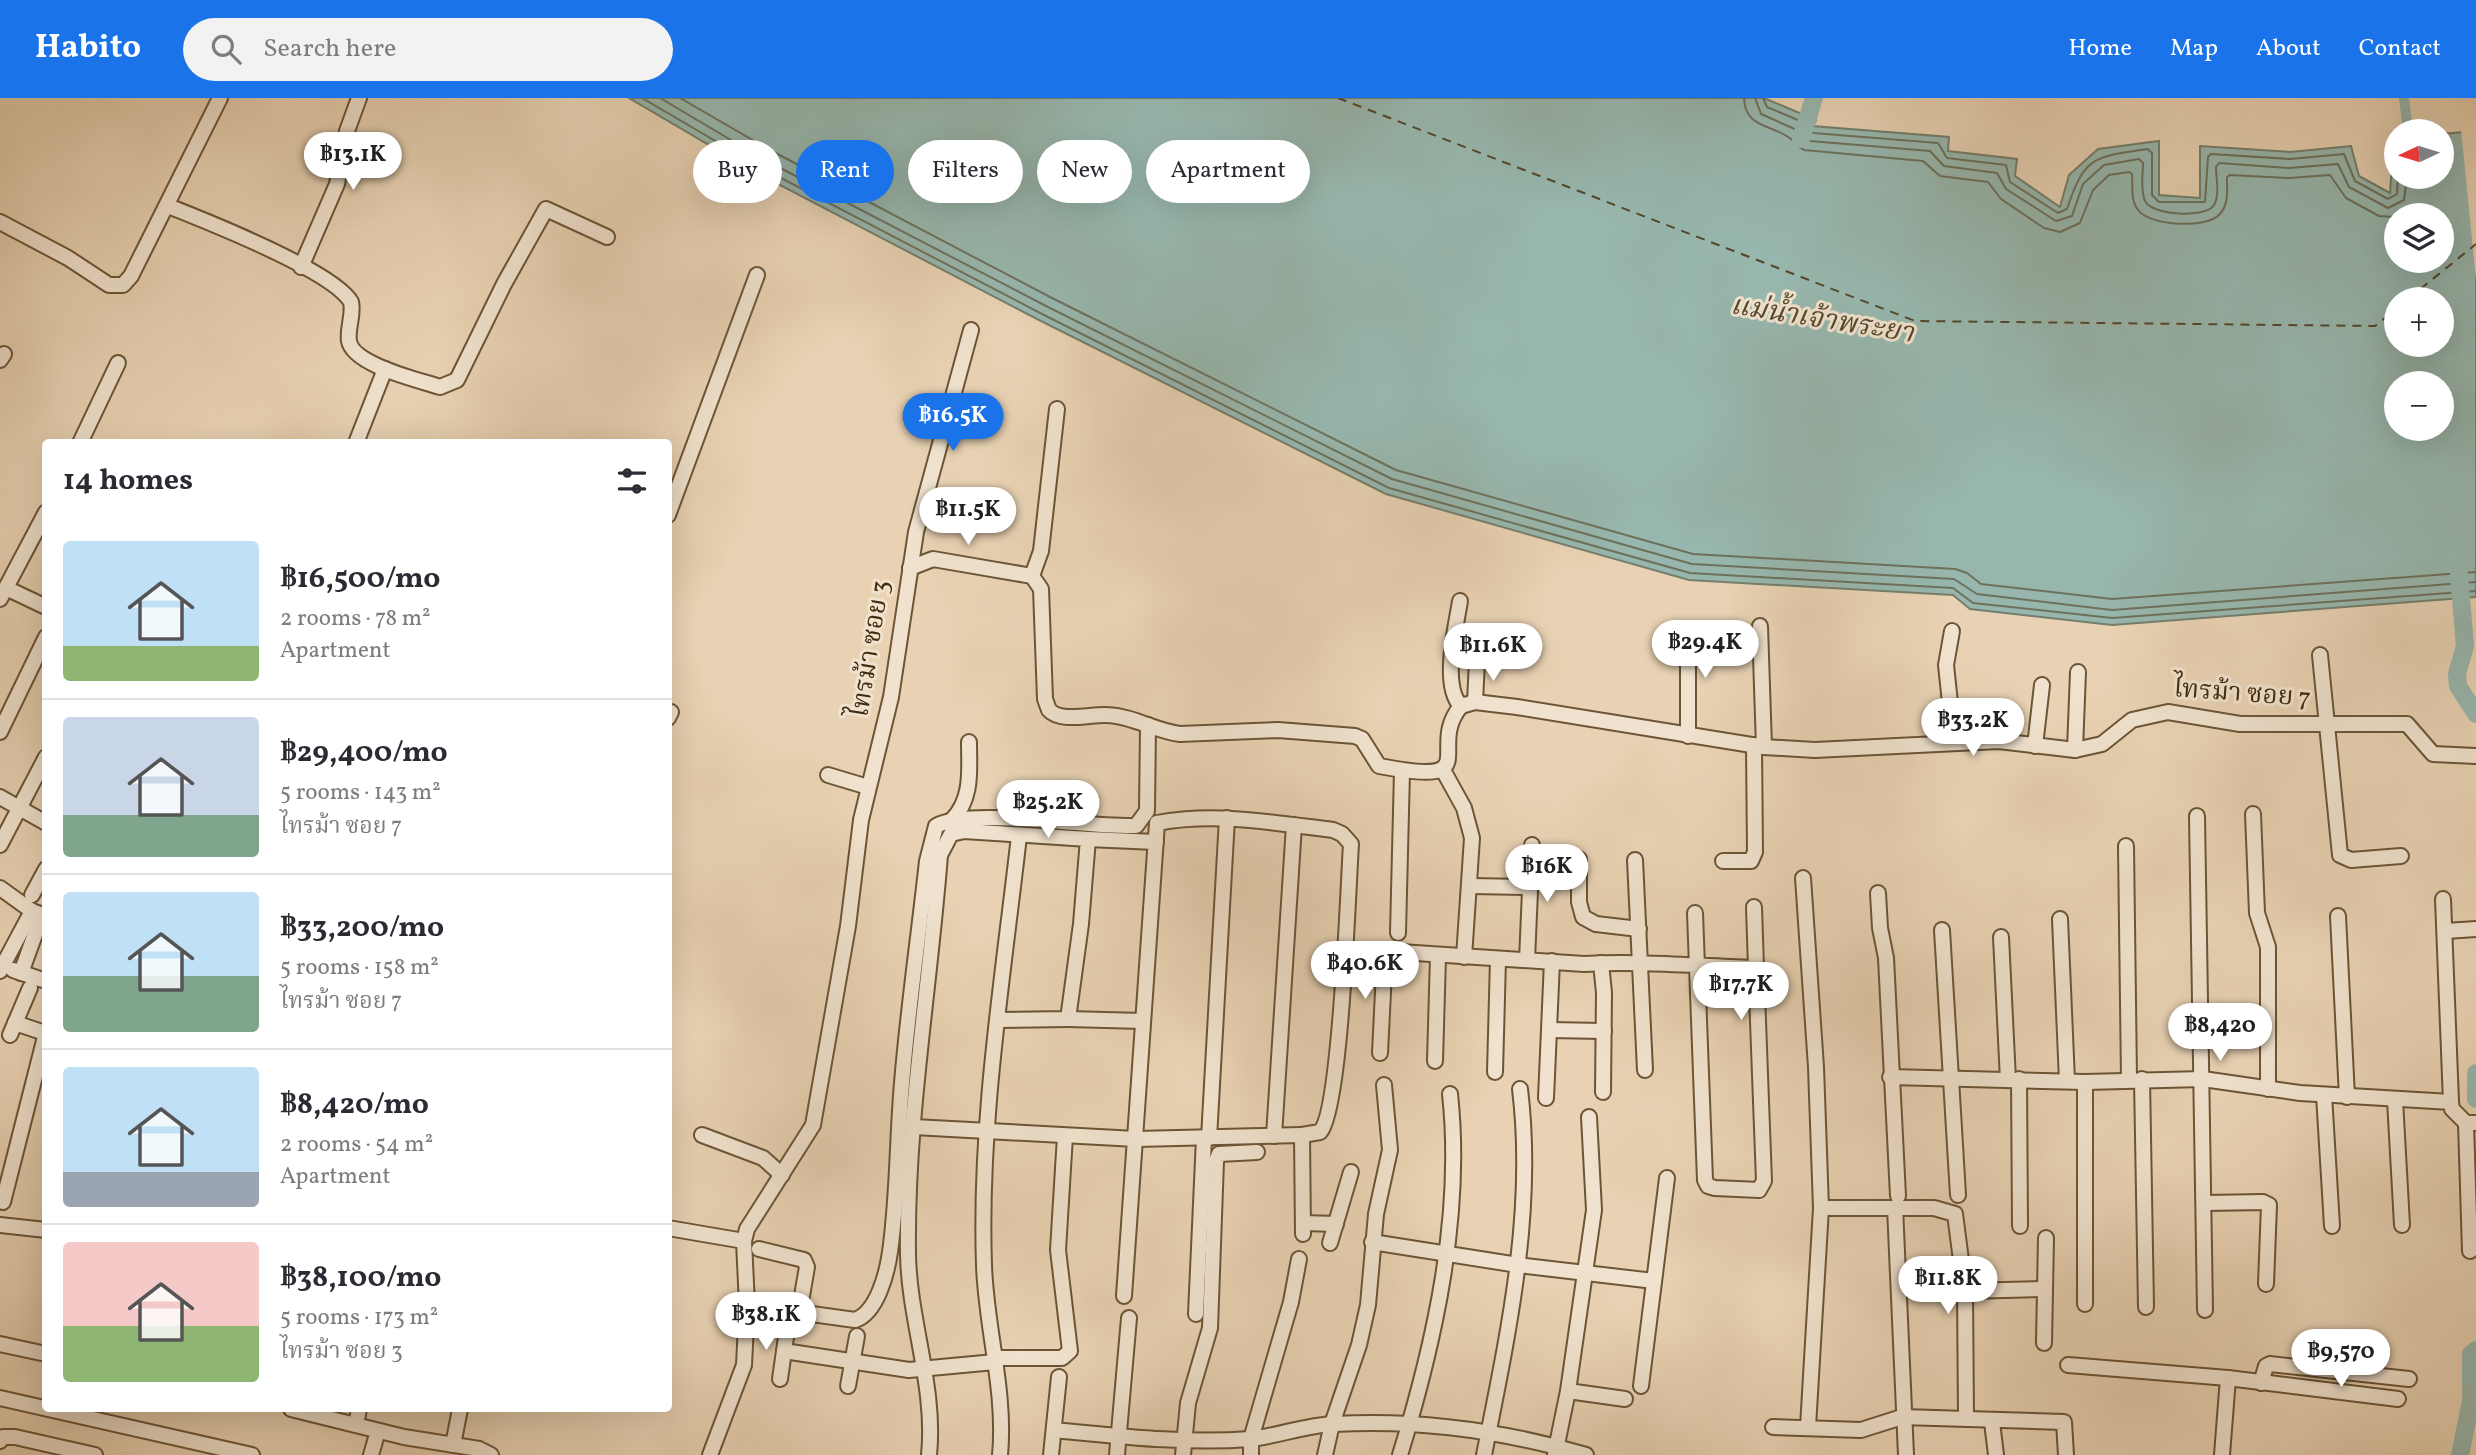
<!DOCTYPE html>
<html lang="en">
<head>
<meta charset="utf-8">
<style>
	:root { --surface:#fff; --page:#f2f2f3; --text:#2b2b33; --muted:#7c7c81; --line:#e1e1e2; --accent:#1a73e8 }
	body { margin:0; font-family:Vollkorn,"Noto Serif Thai",serif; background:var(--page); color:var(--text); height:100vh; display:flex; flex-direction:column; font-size:26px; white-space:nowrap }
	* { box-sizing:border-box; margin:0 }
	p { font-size:23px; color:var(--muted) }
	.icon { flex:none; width:38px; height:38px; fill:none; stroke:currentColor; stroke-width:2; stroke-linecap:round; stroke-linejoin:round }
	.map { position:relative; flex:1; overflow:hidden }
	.panel { position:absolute; left:42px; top:341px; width:630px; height:973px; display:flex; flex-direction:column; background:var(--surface); border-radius:7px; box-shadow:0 7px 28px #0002 }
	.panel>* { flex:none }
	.guide { position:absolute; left:693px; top:42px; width:665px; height:63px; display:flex; gap:14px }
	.needle { width:46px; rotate:266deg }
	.fabs { position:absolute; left:2384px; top:21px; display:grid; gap:14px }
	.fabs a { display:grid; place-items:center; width:70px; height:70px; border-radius:50%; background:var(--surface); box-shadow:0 7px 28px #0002; font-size:35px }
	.price { position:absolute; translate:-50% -60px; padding:0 16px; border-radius:24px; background:#fff; color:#222; font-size:23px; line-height:46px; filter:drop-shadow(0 2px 4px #0008) }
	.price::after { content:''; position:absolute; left:50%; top:42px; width:21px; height:16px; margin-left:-10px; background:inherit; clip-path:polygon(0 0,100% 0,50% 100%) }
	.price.current { background:var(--accent); color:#fff }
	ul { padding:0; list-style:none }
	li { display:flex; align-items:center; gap:21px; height:175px; padding:0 21px }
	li+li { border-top:2px solid var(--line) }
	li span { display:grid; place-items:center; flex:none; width:196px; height:140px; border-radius:7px; color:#555 }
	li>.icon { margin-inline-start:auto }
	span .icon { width:84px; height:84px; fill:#fffc; stroke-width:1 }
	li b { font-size:30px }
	h2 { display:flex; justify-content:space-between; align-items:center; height:84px; padding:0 21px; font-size:30px }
	.tag { padding:0 24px; border-radius:32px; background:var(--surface); box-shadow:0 7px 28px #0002; font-size:24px; line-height:63px }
	.tag.current { background:var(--accent); color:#fff }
	header { display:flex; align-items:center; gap:42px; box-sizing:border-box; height:98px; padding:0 35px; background:var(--accent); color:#fff }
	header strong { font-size:33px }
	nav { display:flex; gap:38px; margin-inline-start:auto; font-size:24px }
	.search { width:490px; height:63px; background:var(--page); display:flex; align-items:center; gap:18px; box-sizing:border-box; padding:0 24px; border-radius:38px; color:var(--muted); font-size:26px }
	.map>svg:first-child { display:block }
</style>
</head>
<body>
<header>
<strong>Habito</strong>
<div class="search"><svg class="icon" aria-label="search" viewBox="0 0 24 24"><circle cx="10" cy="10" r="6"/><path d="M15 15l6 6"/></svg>Search here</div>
<nav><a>Home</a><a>Map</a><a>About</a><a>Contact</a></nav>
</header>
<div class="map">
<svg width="2476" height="1357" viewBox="0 0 2476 1357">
	<rect width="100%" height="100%" fill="#e8d2b3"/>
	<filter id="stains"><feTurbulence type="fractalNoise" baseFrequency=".00286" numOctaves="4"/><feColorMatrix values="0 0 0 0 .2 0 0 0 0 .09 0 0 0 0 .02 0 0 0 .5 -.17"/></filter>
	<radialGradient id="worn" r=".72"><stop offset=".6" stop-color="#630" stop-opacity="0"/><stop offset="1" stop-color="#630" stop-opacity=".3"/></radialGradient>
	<path fill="#97b7ae" stroke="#757f6d" stroke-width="2" fill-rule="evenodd" d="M629,0H1764L1816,22L1813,28L1949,39L1948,53L2017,61L2015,78L2060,109L2069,77L2098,51L2159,43V97L2200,100V48L2290,54L2351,48L2359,78L2390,95L2392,66H2396V79H2441V36L2476,33V499L2112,527L1970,511L1953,497L1689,482L1386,396L1039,222L755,74ZM2396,117H2441V163H2396ZM2396,201H2441V247H2396ZM2396,285H2441V331H2396Z"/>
	<path fill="#e8d2b3" d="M2476,29V182L2461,31Z"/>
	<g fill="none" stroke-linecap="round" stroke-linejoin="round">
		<g stroke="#6d715c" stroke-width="2">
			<path d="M642,0L758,68L1042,216L1389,390L1690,475L1953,490L1973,505L2112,520L2476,493"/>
			<path d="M660,0L763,61L1046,208L1392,381L1692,466L1954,481L1977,496L2112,512L2476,484"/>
			<path d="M680,0L768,51L1050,199L1396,372L1693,456L1955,471L1967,475L1981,486L2112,501L2476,474"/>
			<path d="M1744,0C1745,31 1773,26 1791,41C1796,45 1798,49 1804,52L1923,63L1940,78L1988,84L2001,101L2044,130L2060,134L2080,125L2093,92L2109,77L2129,74L2132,76C2133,89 2130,103 2139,113C2151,128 2207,131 2220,116C2229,106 2227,92 2227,79L2230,77L2289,80L2330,77L2346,100L2379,118L2396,119"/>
			<path d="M1755,0L1761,16L1797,32L1810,43L1930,53L1944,68L1997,75L2006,91L2056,123L2072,118L2083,86L2104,67L2139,61L2143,65C2143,76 2140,92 2145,103C2151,117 2206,121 2214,107C2220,97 2216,80 2216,69L2219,65L2289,70L2338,66L2349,89L2388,110L2404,102L2407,79"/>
			<path d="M1763,0L1767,9L1805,25L1813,35L1938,45L1947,60L2006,67L2010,84L2058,115L2067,111C2085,57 2094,59 2148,51L2152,55V97L2159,104H2205L2208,59L2211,56L2290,61L2344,56L2355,83L2388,101L2397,96L2398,79"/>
		</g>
		<path stroke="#97b7ae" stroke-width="10" d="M2404,0L2408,33"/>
		<g stroke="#97b7ae" stroke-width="18">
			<path d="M1801,41L1814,0"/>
			<path d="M2459,477L2465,548L2457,576L2458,588L2476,616"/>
			<path d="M2476,975V1001"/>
			<path d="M2460,1357L2471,1303V1256L2476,1252"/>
		</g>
		<g stroke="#54472c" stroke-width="2" stroke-dasharray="9 7" stroke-linecap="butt">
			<path d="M1338,0L1915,223L2375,228L2396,211"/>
			<path d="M2408,201L2476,146"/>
		</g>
		<g stroke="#6c5535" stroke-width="18">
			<g id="minor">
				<path d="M168,108C206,123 333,173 351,204C354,217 347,230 349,243C353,267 419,282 440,289L457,282L504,186L546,111L607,139"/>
				<path d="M0,124L68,160L109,187H123L131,178L220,0"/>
				<path d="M301,169L337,86L347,33L359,0"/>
				<path d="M0,262L4,256"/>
				<path d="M80,345L118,265"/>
				<path d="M356,345L385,271"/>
				<path d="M668,417L757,177"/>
				<path d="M910,470L933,461L1032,478L1041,491L1045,601L1049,612C1061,625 1091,616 1107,617C1133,618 1155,633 1180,636L1278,632L1355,638L1362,641L1379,668C1489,689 1425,651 1461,608"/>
				<path d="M1032,478L1041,453L1057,311"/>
				<path d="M6,490L46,509"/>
				<path d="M0,501L46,414"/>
				<path d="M1460,503C1456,529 1441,588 1461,608"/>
				<path d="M1760,528L1764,649"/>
				<path d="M1952,533L1946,567L1954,643"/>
				<path d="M2320,557L2340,757L2351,762L2401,758"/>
				<path d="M1475,604L1477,563"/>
				<path d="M1461,608L1475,604L1517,609L1764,649L1815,652L1999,643L2075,652L2102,646L2132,622L2168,614L2240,626H2407L2433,656L2476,658"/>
				<path d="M668,620L671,614"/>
				<path d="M0,634L46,539"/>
				<path d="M1688,638V549L1692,544L1732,534"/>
				<path d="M2035,648L2042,587"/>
				<path d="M2075,652L2078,574"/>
				<path d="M1443,672L1464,710L1472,740L1464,859"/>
				<path d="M828,677L868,689"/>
				<path d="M0,699L46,725"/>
				<path d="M2253,716L2257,815L2268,849V991"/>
				<path d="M2197,718L2205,1212"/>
				<path d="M952,722C973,700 969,672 969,644"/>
				<path d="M1088,741L1156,744"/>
				<path d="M0,747L46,659"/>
				<path d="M2126,748L2129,981"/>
				<path d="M1579,761V804L1583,819L1596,826L1639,831"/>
				<path d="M1635,762L1645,972"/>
				<path d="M1723,763H1751L1755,754L1754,647"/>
				<path d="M1803,780L1816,969L1821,1110L1808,1329"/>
				<path d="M1470,788L1530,789"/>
				<path d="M0,790L32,813L46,818"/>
				<path d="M1878,795L1880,830L1886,860L1898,1098"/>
				<path d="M32,797L46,771"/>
				<path d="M2443,801L2451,1004"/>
				<path d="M1754,809L1756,870"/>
				<path d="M2338,818L2347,999"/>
				<path d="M2060,821L2067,983"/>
				<path d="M1942,832L1958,1097"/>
				<path d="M2446,833L2476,831"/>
				<path d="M1398,835L1402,673"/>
				<path d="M2001,839L2008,982"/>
				<path d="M1527,862L1532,747"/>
				<path d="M1601,865L1604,895L1603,994"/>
				<path d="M13,872L46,883"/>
				<path d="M0,873L32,813"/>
				<path d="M21,875L38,828"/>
				<path d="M1068,921L1143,923"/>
				<path d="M15,925L45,935"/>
				<path d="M1549,932L1604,933"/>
				<path d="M10,937L30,890"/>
				<path d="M1380,955L1385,853L1584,866C1641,863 1699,868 1756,870L1764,1083L1759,1092L1715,1090L1708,1088L1705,1082L1695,815"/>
				<path d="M1435,963L1438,858"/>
				<path d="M1495,974L1498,861"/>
				<path d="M1890,979L2085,984L2203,981L2300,995L2451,1004L2452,1011L2466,1025H2476"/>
				<path d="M2019,981L2020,1128"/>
				<path d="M2142,981L2146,1209"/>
				<path d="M2085,984V1206"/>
				<path d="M2324,997L2332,1128"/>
				<path d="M1546,1000L1552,863"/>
				<path d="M2395,1002L2402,1127"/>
				<path d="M2466,1025L2470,1153"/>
				<path d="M914,1029L1136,1041L1302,1037L1303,1136"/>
				<path d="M702,1037L763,1060L782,1077"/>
				<path d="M1274,1038L1294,727"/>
				<path d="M1209,1040L1227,720"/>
				<path d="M3,1104L46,935"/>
				<path d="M2206,1105L2263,1104L2269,1107L2266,1186"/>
				<path d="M1895,1109L1906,1357"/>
				<path d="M1821,1110H1934L1955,1116L1965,1193L1966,1319"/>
				<path d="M1303,1125L1336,1126"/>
				<path d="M0,1127L46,1132"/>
				<path d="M668,1130L744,1143"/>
				<path d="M1372,1144L1518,1167L1654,1183"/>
				<path d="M1330,1145L1351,1074"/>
				<path d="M759,1151L804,1162L807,1169L799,1215"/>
				<path d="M1965,1193L2045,1191"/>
				<path d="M1124,1198L1157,725C1216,714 1274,725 1333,732L1342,736L1351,746C1348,790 1341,1013 1320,1034L1302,1037"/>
				<path d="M747,1207L855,1222C877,1215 887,1175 890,1154C898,1098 897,1041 902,985C908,911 919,837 927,763L936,728C969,709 1090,730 1136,728L1147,713L1148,627"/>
				<path d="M1196,1216L1204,1040"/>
				<path d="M2044,1245L2046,1140"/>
				<path d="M0,1246L46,1256"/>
				<path d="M784,1253L909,1272L995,1264"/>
				<path d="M994,1260H1062L1070,1253L1058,1152L1065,1038"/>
				<path d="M2068,1267L2228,1280"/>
				<path d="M780,1281L787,1232"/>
				<path d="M2261,1285L2266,1268L2270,1266L2409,1281"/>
				<path d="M848,1288L857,1238"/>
				<path d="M1641,1288L1667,1080"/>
				<path d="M1568,1293L1625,1301"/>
				<path d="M0,1300L252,1357"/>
				<path d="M291,1311L404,1339L479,1351L491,1357"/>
				<path d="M1992,1324L1996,1357"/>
				<path d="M356,1327L359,1311"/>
				<path d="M1773,1329L1861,1332L1902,1319L2064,1324L2066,1357"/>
				<path d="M1054,1332C1118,1338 1185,1346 1250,1341C1278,1338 1306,1327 1334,1326C1420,1321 1504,1333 1586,1357"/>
				<path d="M0,1343L3,1339H15L95,1357"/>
				<path d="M453,1347L460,1311"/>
				<path d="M1555,1356L1568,1293L1594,1112L1589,1019"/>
				<path d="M371,1357L378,1333"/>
				<path d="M710,1357L744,1267L747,1207L744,1143L747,1131L813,1027L848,828L861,722L891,599L916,434L971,232"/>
				<path d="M929,1357C936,1289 909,1223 908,1156C906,1023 930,889 940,757L951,736L964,733L1088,741L1081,826L1068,921L998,922"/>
				<path d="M1000,1357C1006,1293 986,1231 984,1167C979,1024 1003,880 1019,738"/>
				<path d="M1051,1357L1059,1279"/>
				<path d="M1117,1357L1129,1220"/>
				<path d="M1183,1357L1188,1305L1210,1230L1216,1063L1219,1056L1257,1054"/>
				<path d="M1251,1357V1341L1291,1204L1299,1161"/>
				<path d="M1325,1357L1332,1326L1359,1247L1368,1207L1376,1116L1390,1052L1384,987"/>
				<path d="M1400,1357C1435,1243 1463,1116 1450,996"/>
				<path d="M1484,1357C1508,1236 1535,1114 1520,991"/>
				<path d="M2222,1357L2228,1280L2398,1301"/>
			</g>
		</g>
		<use href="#minor" stroke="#f0e2ce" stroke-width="14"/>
	</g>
	<g text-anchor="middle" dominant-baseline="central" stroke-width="6" stroke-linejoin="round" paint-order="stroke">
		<g font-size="26" fill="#432b0b" stroke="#f0e2ce">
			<text transform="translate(871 551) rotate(-81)">ไทรม้า ซอย 3</text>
			<text transform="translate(2242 596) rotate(4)">ไทรม้า ซอย 7</text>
		</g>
		<g font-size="28" font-style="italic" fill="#54472c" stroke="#f0e2ce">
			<text transform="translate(1822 222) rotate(9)">แม่น้ำเจ้าพระยา</text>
		</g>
	</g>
	<rect width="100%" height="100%" filter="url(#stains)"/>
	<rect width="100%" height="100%" fill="url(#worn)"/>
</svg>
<div class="fabs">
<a><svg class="needle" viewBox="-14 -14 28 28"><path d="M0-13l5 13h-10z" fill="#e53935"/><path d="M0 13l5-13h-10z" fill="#7c7c81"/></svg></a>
<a><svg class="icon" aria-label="layers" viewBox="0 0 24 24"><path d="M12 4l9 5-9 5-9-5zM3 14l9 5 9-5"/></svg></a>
<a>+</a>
<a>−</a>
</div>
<b class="price" style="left:353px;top:94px">฿13.1K</b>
<b class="price current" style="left:953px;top:355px">฿16.5K</b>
<b class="price" style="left:968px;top:449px">฿11.5K</b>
<b class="price" style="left:1705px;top:582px">฿29.4K</b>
<b class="price" style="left:1493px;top:585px">฿11.6K</b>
<b class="price" style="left:1973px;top:660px">฿33.2K</b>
<b class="price" style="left:1048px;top:742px">฿25.2K</b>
<b class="price" style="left:1547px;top:806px">฿16K</b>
<b class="price" style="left:1365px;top:903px">฿40.6K</b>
<b class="price" style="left:1741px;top:924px">฿17.7K</b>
<b class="price" style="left:2220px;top:965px">฿8,420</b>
<b class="price" style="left:1948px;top:1218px">฿11.8K</b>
<b class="price" style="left:766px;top:1254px">฿38.1K</b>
<b class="price" style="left:2341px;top:1291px">฿9,570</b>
<div class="guide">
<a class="tag">Buy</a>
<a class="tag current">Rent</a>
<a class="tag">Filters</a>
<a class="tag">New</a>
<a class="tag">Apartment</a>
</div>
<section class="panel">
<h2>14 homes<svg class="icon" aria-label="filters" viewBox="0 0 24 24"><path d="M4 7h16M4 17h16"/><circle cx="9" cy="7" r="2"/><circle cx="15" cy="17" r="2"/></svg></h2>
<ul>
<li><span style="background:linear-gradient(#bfe0f5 75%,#8fb573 0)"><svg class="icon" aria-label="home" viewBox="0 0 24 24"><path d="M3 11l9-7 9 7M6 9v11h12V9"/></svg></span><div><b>฿16,500/mo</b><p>2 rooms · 78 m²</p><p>Apartment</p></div></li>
<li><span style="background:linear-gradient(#c9d6e8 70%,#7fa58c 0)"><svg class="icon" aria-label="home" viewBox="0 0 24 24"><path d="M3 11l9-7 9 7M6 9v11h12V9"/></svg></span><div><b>฿29,400/mo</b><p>5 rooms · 143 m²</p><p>ไทรม้า ซอย 7</p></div></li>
<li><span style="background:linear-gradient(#bfe0f5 60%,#7fa58c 0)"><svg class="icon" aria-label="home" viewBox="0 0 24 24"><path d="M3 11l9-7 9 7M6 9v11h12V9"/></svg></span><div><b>฿33,200/mo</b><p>5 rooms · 158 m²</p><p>ไทรม้า ซอย 7</p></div></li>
<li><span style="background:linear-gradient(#bfe0f5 75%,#9aa5b1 0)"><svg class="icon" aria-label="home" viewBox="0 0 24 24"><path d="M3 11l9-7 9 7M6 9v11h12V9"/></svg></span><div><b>฿8,420/mo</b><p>2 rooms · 54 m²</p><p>Apartment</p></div></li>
<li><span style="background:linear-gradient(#f6c9c9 60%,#8fb573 0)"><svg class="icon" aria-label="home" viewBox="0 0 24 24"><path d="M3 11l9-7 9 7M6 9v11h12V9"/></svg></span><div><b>฿38,100/mo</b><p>5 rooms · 173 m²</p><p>ไทรม้า ซอย 3</p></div></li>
</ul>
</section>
</div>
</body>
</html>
